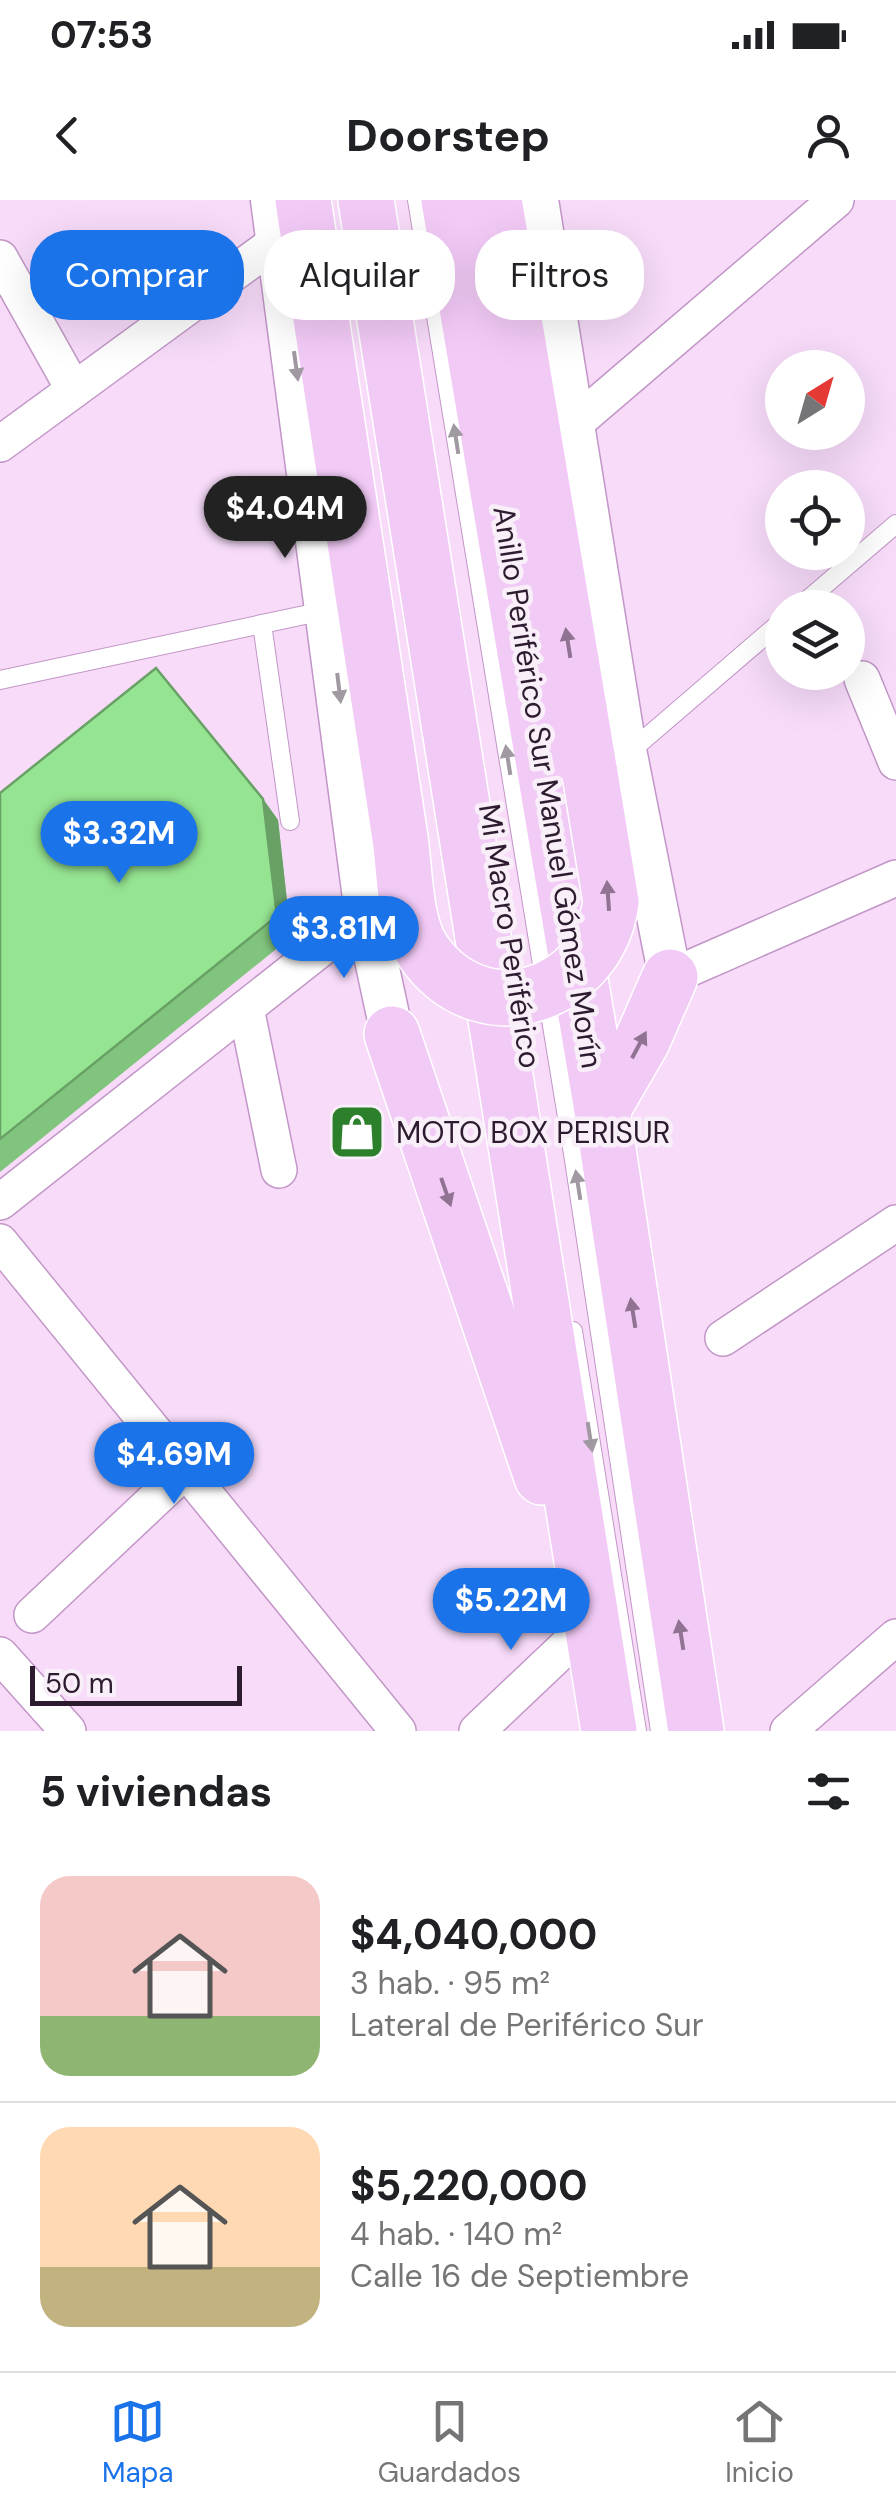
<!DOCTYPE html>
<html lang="es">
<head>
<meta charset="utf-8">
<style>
	:root { --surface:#fff; --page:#f6f6f6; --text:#202124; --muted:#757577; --line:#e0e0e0; --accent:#1a73e8 }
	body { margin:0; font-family:"DM Sans",sans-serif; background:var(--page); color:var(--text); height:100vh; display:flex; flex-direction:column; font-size:38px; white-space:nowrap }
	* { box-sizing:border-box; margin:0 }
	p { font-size:32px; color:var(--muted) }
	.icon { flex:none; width:55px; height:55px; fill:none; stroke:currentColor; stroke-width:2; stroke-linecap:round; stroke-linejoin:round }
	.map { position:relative; height:1531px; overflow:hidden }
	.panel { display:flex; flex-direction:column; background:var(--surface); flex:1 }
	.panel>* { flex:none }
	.top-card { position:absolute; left:30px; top:30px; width:838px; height:90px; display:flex; gap:20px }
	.needle { width:65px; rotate:37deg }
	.fabs { position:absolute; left:765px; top:150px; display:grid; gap:20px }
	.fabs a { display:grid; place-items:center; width:100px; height:100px; border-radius:50%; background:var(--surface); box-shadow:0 10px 40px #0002; font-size:50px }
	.scale { position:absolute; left:30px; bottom:25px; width:212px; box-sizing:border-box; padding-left:10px; border:5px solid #2d1c2f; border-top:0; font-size:28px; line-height:35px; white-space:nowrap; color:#2d1c2f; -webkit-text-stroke:8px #f8eff9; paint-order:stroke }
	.price { position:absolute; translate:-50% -85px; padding:0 22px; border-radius:35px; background:var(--accent); color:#fff; font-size:32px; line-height:65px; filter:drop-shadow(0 2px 5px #0008) }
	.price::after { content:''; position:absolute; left:50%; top:60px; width:30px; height:22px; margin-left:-15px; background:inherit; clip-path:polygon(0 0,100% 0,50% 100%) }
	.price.selected { background:#222; color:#fff }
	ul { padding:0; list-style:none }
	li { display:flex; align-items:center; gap:30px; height:250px; padding:0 40px }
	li+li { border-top:2px solid var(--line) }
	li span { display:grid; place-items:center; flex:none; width:280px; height:200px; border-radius:30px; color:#555 }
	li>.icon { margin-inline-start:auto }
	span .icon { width:120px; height:120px; fill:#fffc; stroke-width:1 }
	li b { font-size:42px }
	h2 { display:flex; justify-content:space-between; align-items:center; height:120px; padding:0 40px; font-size:42px }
	.chip { padding:0 35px; border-radius:40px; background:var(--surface); box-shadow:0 10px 40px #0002; font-size:35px; line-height:90px }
	.chip.selected { background:var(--accent); color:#fff }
	.status { display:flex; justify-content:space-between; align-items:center; height:70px; padding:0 50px; background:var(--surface); direction:ltr }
	.status svg { height:28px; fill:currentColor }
	header { display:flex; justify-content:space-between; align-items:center; height:130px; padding:0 40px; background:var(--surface); font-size:45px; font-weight:700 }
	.dock { display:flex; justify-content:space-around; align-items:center; height:140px; border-top:2px solid var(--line); background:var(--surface); font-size:28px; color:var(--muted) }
	.dock a { display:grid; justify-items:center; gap:5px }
	.dock .selected { color:var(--accent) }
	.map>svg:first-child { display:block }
</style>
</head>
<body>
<div class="status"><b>07:53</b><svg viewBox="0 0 49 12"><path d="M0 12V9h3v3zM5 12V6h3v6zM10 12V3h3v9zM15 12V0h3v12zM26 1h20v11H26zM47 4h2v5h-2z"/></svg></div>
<header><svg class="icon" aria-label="back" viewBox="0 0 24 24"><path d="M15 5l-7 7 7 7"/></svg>Doorstep<svg class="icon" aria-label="person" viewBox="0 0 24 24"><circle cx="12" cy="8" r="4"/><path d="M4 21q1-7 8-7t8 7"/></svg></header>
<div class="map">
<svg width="896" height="1531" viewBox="0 0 896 1531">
	<rect width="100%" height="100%" fill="#f7dbf9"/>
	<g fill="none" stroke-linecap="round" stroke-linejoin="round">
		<g stroke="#c296c7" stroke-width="20">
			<g id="service">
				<path d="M417,0L574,960L660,1531"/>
				<path d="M798,408L896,324"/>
				<path d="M262,424L290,621"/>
				<path d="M0,480L328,410"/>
				<path d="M626,555L782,421"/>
				<path d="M573,1131L637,1531"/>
			</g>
		</g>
		<g stroke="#c296c7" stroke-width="38">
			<g id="minor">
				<path d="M0,58L74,190"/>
				<path d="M572,226L836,0"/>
				<path d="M0,244L279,40"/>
				<path d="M862,479L896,562"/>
				<path d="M670,777L896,678"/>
				<path d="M246,808L279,970"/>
				<path d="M0,1002L366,713"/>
				<path d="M0,1042L398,1531"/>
				<path d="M723,1138L896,1023"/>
				<path d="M32,1415L186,1270"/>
				<path d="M0,1455L68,1531"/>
				<path d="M477,1531L592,1422"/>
				<path d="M788,1531L896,1437"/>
			</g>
		</g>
		<g stroke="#c296c7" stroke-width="45">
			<g id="tertiary">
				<path d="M272,0L366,713L392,834"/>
				<path d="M537,0L626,555L670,777"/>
			</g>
		</g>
		<g stroke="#fff" stroke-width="58">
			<g id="trunk">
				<path d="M303,0L400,638"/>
				<path d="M366,0L609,1531"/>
				<path d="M449,0L602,910L696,1531"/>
				<path d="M494,0L590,574"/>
				<path d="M392,834L542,1277"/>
				<path d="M602,910L642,841L670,777"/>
			</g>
		</g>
		<use href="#service" stroke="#fff" stroke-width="18"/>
		<use href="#minor" stroke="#fff" stroke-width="35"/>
		<use href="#tertiary" stroke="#fff" stroke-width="42"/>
		<use href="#trunk" stroke="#f2caf6" stroke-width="55"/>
		<g stroke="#fff" stroke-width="58" stroke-linecap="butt">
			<path id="trunk-bridge" d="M400,638C405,672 404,722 423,751C481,835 597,798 611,702L590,574"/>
		</g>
		<use href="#trunk-bridge" stroke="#f2caf6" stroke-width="55"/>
	</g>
	<path fill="#80c47d" d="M0,593L263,599L278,620L291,737L0,972Z"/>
	<path fill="#68a066" d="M263,599L278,620L291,737L277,716Z"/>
	<path fill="#95e491" stroke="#68a066" stroke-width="2.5" d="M156,468L263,599L277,716L0,939V593Z"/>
	<defs><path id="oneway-solid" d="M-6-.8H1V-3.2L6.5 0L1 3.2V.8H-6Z" transform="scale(2.5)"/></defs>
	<g fill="#a099a1">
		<use href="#oneway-solid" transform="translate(296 166) rotate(82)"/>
		<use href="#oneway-solid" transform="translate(456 239) rotate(-99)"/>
		<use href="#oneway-solid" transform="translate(339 488) rotate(83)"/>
		<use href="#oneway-solid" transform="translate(508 560) rotate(-99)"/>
		<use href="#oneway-solid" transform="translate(578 985) rotate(-99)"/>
		<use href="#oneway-solid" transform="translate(590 1237) rotate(81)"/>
	</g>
	<g fill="#907392">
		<use href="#oneway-solid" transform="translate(568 443) rotate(-99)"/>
		<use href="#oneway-solid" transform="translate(608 696) rotate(-94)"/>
		<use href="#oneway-solid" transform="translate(639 845) rotate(-62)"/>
		<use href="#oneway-solid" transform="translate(446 992) rotate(71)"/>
		<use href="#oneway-solid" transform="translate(633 1113) rotate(-99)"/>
		<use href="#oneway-solid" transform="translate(681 1435) rotate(-99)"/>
	</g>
	<defs>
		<g id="shop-square" transform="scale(2.875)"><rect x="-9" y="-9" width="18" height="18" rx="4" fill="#2c7f2b" stroke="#f8eff9"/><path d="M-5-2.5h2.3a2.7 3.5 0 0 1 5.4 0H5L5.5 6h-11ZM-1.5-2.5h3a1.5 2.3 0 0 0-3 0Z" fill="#fff"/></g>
	</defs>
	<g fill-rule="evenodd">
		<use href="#shop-square" x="357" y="932"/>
	</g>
	<g text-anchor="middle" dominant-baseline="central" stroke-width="9" stroke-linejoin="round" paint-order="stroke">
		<g font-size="30" fill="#2d1c2f" stroke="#f8eff9">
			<text transform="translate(548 587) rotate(81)">Anillo Periférico Sur Manuel Gómez Morín</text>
			<text transform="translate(510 736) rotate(81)">Mi Macro Periférico</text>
		</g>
		<g font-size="30" fill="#2d1c2f" stroke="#f8eff9" text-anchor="start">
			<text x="396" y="932">MOTO BOX PERISUR</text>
		</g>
	</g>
</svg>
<div class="fabs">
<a><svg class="needle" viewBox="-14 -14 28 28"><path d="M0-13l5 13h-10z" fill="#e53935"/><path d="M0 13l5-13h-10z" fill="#757577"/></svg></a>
<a><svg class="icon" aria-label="locate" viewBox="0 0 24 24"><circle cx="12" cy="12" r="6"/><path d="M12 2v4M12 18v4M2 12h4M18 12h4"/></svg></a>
<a><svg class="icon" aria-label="layers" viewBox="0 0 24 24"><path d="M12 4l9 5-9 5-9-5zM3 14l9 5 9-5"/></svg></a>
</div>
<div class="scale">50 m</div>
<b class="price selected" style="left:285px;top:361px">$4.04M</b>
<b class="price" style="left:119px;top:686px">$3.32M</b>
<b class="price" style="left:344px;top:781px">$3.81M</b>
<b class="price" style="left:174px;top:1307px">$4.69M</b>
<b class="price" style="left:511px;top:1453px">$5.22M</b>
<div class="top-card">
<a class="chip selected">Comprar</a>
<a class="chip">Alquilar</a>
<a class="chip">Filtros</a>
</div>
</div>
<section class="panel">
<h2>5 viviendas<svg class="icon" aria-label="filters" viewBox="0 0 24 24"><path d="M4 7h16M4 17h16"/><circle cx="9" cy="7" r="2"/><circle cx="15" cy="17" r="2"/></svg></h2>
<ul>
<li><span style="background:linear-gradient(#f6c9c9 70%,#8fb573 0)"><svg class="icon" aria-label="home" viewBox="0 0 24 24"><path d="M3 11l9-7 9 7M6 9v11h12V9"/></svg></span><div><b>$4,040,000</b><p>3 hab. · 95 m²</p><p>Lateral de Periférico Sur</p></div></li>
<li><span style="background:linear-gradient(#ffd9b3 70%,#c2b280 0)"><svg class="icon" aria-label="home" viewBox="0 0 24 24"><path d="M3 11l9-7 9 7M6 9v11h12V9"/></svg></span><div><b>$5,220,000</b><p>4 hab. · 140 m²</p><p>Calle 16 de Septiembre</p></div></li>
</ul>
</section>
<nav class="dock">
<a class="selected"><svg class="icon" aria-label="map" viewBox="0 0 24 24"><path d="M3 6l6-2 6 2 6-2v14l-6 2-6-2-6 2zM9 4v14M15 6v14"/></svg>Mapa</a>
<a><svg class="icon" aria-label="saved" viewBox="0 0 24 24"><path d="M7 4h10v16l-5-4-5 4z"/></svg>Guardados</a>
<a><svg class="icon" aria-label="home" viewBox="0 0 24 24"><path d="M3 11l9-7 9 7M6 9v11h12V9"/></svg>Inicio</a>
</nav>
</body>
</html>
